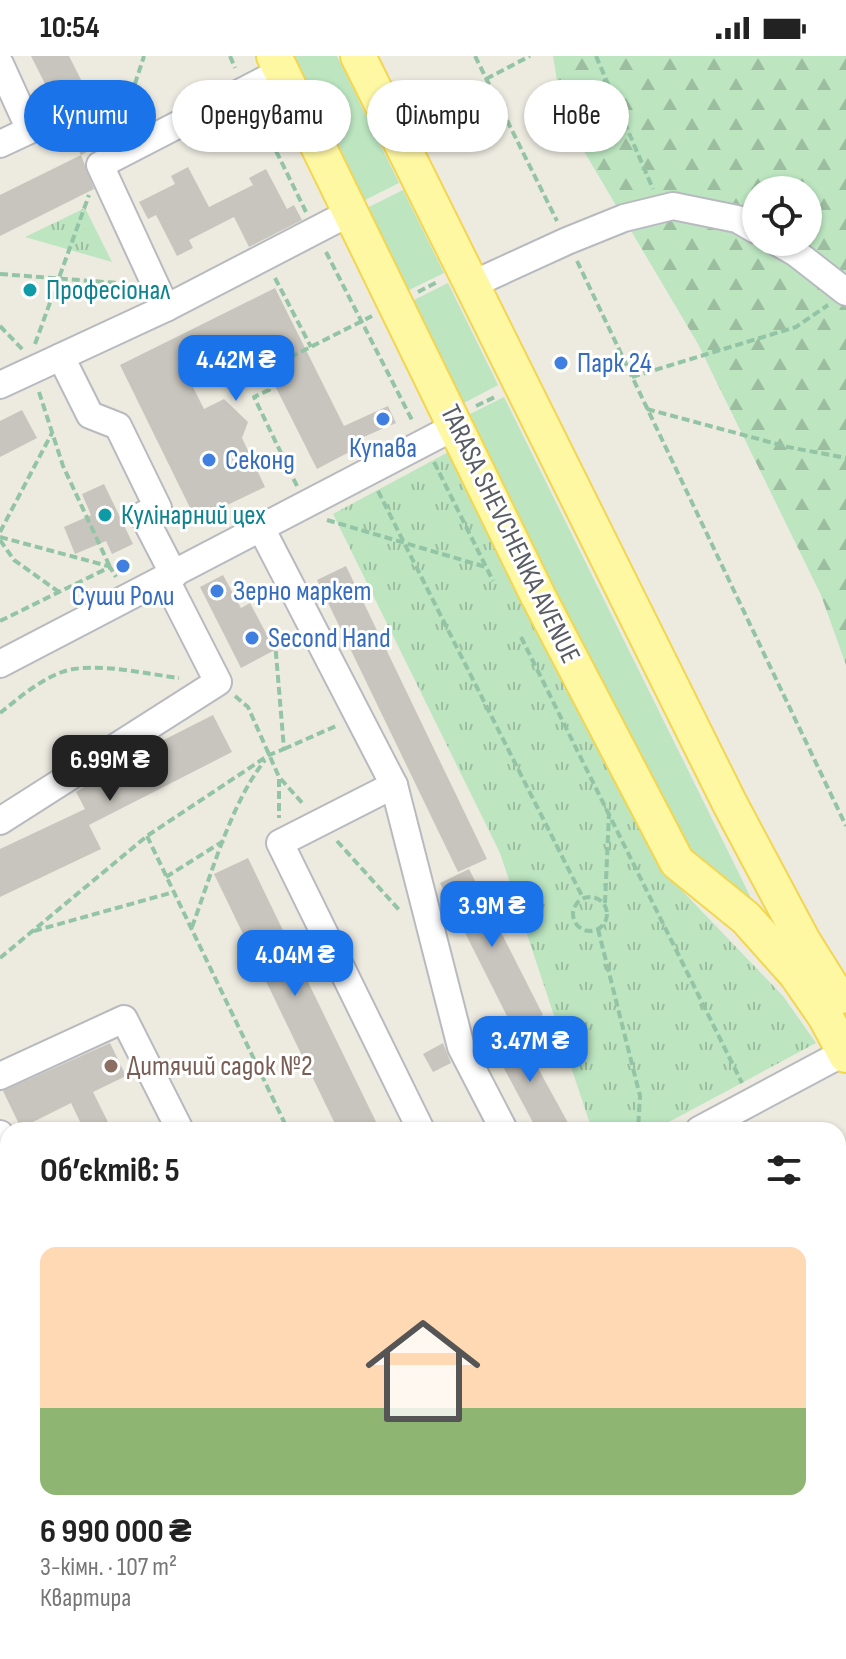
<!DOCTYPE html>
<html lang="uk">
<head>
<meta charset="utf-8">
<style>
	:root { --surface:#fff; --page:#f6f6f6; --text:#222; --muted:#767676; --accent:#1a73e8 }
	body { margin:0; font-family:"Sofia Sans Condensed",sans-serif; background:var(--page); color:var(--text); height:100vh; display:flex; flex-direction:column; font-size:30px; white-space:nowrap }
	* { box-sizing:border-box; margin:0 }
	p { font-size:26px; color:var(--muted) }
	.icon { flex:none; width:44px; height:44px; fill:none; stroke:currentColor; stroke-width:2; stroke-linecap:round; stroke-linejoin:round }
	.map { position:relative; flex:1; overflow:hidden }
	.drawer { position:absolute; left:0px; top:1066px; width:846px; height:538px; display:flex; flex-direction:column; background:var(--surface); border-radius:24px 24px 0 0; box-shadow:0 2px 6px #0004 }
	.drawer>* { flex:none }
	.guide { position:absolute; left:24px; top:24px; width:798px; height:72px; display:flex; gap:16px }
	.buttons { position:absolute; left:742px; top:120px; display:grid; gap:16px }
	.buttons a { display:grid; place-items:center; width:80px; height:80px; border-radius:50%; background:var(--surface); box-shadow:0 2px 6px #0004; font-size:40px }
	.price { position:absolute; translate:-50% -68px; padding:0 18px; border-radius:16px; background:var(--accent); color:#fff; font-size:26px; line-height:52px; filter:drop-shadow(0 2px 4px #0008) }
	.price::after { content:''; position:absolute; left:50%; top:48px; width:24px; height:18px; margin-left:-12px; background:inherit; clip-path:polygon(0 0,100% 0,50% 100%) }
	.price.selected { background:#222; color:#fff }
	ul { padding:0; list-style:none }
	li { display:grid; align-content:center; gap:16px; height:424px; padding:0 40px }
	li span { display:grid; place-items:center; height:248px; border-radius:16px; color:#555 }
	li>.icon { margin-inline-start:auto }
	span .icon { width:144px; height:144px; fill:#fffc; stroke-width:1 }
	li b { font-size:34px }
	h2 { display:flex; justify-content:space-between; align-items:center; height:96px; padding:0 40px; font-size:34px }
	.tag { padding:0 28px; border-radius:36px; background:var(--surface); box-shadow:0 2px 6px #0004; font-size:28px; line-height:72px }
	.tag.selected { background:var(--accent); color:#fff }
	.status { display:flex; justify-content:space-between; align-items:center; height:56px; padding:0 40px; background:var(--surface); direction:ltr }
	.status svg { height:22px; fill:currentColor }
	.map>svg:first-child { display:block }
</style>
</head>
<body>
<div class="status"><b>10:54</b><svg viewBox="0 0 49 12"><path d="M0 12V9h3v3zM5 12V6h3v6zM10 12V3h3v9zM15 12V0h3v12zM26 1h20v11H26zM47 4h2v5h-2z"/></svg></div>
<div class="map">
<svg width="846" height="1603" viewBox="0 0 846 1603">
	<defs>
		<pattern id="forest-firs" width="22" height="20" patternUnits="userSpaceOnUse" patternTransform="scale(2)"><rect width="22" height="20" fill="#bce5c0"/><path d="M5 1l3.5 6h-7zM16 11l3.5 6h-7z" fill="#9cbd9f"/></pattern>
		<pattern id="park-tufts" width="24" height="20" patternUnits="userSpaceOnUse" patternTransform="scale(2)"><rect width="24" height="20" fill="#bce5c0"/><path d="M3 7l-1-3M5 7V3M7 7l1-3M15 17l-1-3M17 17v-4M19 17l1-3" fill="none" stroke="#9cbd9f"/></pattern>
	</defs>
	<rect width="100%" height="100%" fill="#edebe0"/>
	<g fill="#bce5c0">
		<path d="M292,0H337L399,127L363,145Z"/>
		<path d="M403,134L444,217L407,235L367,152Z"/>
		<path d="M448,227L498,329L462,348L412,245Z"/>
		<path d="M504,341L754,848L676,785L468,359Z"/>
	</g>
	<path fill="url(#forest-firs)" fill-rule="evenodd" d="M553,0H846V609L821,539L698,288L572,75L558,31ZM756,134H808V186H756Z"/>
	<g fill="url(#park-tufts)">
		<path d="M85,152L112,206L25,181Z"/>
		<path d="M454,393L669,821L783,940L816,987L654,1074H592L500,797L333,458Z"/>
		<path d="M846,1324V1603H775L771,1596H838V1329Z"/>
	</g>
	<g fill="#c8c5be">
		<path d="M31,0H69L111,83L81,99Z"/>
		<path d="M81,99L94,133L0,180V139Z"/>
		<path d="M188,111L209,151L253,129L249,122L266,113L287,153L294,149L302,164L249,191L234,161L189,184L193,192L177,200L156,159L148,163L139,146L175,128L171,120Z"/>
		<path d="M275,232L344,370L388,350L396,367L352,386L355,393L317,413L253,286L187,319L204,353L224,343L248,366L242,382L265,431L196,464L120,309Z"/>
		<path d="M22,354L37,382L0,401V365Z"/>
		<path d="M104,428L133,488L112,498L106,485L75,498L64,471L91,459L82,438Z"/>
		<path d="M346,510L487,803L458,816L317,524Z"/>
		<path d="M223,519L241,552L250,547L275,594L241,612L200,531Z"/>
		<path d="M213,659L232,696L89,769L101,793L0,841V793L85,753L76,736L130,701Z"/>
		<path d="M248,802L310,930L380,1074H338L214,818Z"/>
		<path d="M469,813L543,959L514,974L440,827Z"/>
		<path d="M517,974L572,1074H537L491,988Z"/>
		<path d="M110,987L126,1020L93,1036L112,1074H84L71,1047L21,1072L3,1035Z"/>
		<path d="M443,987L451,1007L433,1016L423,998Z"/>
	</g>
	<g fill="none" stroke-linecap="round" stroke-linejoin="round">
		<g stroke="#b8bac0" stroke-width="30">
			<g id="minor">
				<path d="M0,8L30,74L0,88"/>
				<path d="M777,186L796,197L846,236"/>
				<path d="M471,229L567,185L624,162L673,150L737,163L756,174"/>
				<path d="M166,252L100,109L282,15"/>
				<path d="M61,301L90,359L118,370L158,452L143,459L174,519"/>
				<path d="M0,329L166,252L351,156"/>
				<path d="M261,472L394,729L461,991L504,1074"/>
				<path d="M0,608L456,370"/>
				<path d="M394,729L280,787L421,1074"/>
				<path d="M0,765L218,626L166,524"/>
				<path d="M0,1020L124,963L180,1074"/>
				<path d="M699,1074L845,996"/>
				<path d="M0,1078L8,1095"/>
				<path d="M838,1304L846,1299"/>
				<path d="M0,1382L8,1378"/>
				<path d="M0,1576L8,1572"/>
				<path d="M241,1596L245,1603"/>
				<path d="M653,1596L656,1603"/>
				<path d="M387,1603L397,1596"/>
			</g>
		</g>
		<g stroke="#f4d552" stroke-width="38">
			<g id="major">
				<path d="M274,0L538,540L677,806L746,862L796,918L825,960L846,999"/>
				<path d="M358,0L730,748L803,885L838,941"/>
			</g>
		</g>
		<g stroke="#94c4a6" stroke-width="4" stroke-dasharray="8 4" stroke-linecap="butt">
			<path d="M230,0L235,12"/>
			<path d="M475,0L557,165"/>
			<path d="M596,0L653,133"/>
			<path d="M486,23L530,0"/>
			<path d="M255,52L306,156"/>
			<path d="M120,74L144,0"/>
			<path d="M326,196L413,366"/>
			<path d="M577,205L846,770"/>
			<path d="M0,218L118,227"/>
			<path d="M275,222L311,291"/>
			<path d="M418,236L439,225"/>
			<path d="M0,270L23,294"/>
			<path d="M35,288L89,139"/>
			<path d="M632,321L796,271L828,249"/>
			<path d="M39,336L63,410L110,511"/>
			<path d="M476,350L497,340"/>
			<path d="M647,353L788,391L846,402"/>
			<path d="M434,406L493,525"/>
			<path d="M297,430L254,341L269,334L261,316L372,260"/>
			<path d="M378,435L583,842"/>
			<path d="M327,464L486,511"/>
			<path d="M0,476L52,377"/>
			<path d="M0,481L108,510"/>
			<path d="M0,484L14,504L59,536"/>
			<path d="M0,565L110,511L116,521"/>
			<path d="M521,581L742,1027"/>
			<path d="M235,640L248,651L279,721L304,749"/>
			<path d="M0,657C19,642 38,625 62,616C93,605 146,618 179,622"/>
			<path d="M284,693L336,670"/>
			<path d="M279,723V762"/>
			<path d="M147,780L288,1074"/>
			<path d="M337,785L401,856"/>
			<path d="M166,821L225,784"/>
			<circle cx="590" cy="858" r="17"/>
			<path d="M605,847L609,758"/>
			<path d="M192,871C212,817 230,749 265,704"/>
			<path d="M598,873L640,1040L638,1074"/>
			<path d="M34,875L174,836"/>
			<path d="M0,902L147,780L269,699L284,693L274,574"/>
			<path d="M838,1222L846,1239"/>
			<path d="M0,1275L8,1291"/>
			<path d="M838,1409L846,1404"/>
			<path d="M838,1436L846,1439"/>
			<path d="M838,1505L846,1507"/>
			<path d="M838,1557L846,1553"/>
			<path d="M506,1596L510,1603"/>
			<path d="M798,1596L802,1603"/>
			<path d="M297,1603L307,1596"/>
			<path d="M479,1603L489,1596"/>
		</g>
		<use href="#minor" stroke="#fff" stroke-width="26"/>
		<use href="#major" stroke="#fff8a3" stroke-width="34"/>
	</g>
	<g fill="#0f9aa8" stroke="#fff" stroke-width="3">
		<circle cx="30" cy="234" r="8"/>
		<circle cx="105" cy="459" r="8"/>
	</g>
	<g fill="#3f7fe0" stroke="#fff" stroke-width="3">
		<circle cx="561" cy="307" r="8"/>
		<circle cx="383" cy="363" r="8"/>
		<circle cx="209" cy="404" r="8"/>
		<circle cx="123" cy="510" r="8"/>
		<circle cx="217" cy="535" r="8"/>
		<circle cx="252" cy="582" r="8"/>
	</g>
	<circle fill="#8d6e63" stroke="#fff" stroke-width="3" cx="111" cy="1010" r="8"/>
	<g text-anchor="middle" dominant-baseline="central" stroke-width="6" stroke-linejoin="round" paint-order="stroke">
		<g font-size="28" fill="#0d838f" stroke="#fff" text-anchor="start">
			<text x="46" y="234">Професіонал</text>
			<text x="121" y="459">Кулінарний цех</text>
		</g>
		<g font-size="28" fill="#366cbe" stroke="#fff" text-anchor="start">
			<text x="577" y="307">Парк 24</text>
			<text x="383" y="392" text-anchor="middle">Купава</text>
			<text x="225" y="404">Секонд</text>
			<text x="233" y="535">Зерно маркет</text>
			<text x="123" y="540" text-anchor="middle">Суши Роли</text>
			<text x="268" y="582">Second Hand</text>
		</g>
		<g font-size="28" fill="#595c62" stroke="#fff">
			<text transform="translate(510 478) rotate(64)">TARASA SHEVCHENKA AVENUE</text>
		</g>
		<g font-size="28" fill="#785e54" stroke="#fff" text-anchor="start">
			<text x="127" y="1010">Дитячий садок №2</text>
		</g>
	</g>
</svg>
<div class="buttons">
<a><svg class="icon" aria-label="locate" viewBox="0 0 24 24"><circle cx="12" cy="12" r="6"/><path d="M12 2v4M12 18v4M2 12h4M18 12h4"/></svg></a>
</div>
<b class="price" style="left:236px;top:347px">4.42M ₴</b>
<b class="price selected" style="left:110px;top:747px">6.99M ₴</b>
<b class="price" style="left:492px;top:893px">3.9M ₴</b>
<b class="price" style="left:295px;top:942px">4.04M ₴</b>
<b class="price" style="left:530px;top:1028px">3.47M ₴</b>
<div class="guide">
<a class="tag selected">Купити</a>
<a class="tag">Орендувати</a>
<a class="tag">Фільтри</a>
<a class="tag">Нове</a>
</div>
<section class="drawer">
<h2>Об’єктів: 5<svg class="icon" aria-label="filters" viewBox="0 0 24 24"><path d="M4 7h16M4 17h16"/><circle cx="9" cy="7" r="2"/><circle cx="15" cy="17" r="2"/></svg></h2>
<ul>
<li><span style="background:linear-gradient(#ffd9b3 65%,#8fb573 0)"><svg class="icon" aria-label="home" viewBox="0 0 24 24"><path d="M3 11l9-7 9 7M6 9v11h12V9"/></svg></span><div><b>6 990 000 ₴</b><p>3-кімн. · 107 m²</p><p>Квартира</p></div></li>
</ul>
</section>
</div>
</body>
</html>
